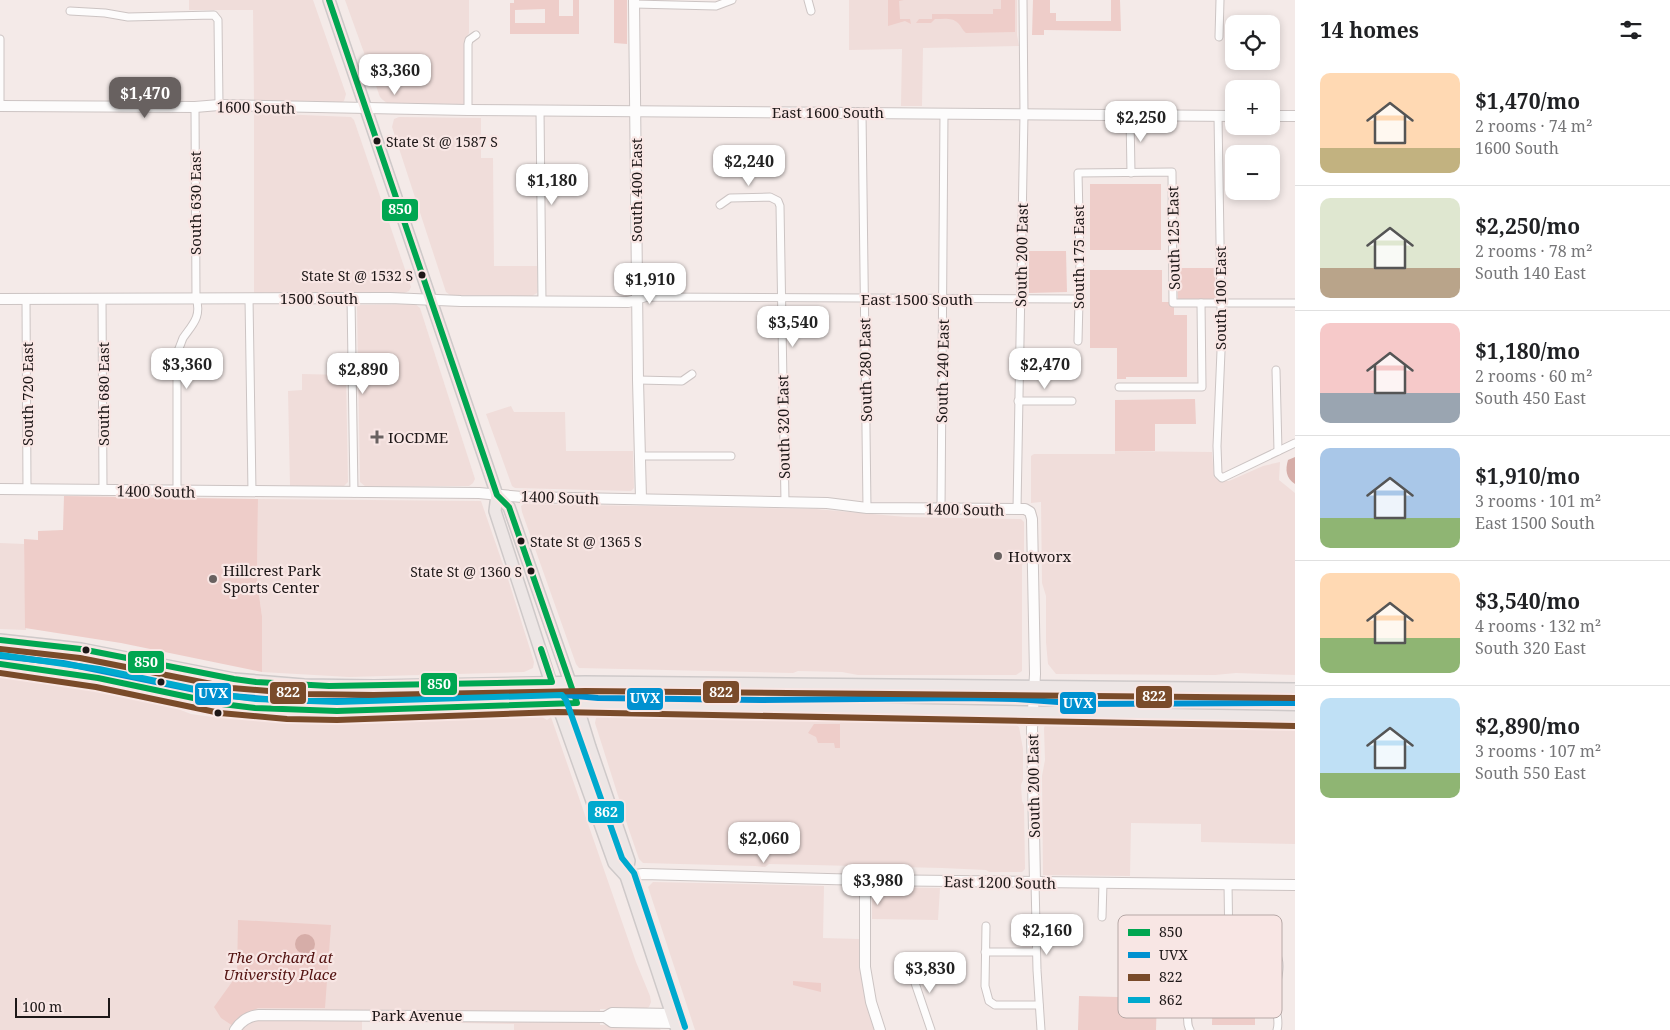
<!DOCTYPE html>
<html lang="en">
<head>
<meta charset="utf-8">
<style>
	:root { --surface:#fff; --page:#f2f2f2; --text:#202124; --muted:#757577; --line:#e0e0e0; --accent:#686160 }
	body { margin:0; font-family:"Noto Serif",serif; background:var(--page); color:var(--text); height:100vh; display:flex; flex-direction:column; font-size:19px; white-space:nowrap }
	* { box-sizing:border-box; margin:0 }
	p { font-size:16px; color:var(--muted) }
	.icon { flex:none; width:28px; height:28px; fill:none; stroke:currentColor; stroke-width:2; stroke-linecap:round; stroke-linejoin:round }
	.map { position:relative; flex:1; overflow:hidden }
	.panel { display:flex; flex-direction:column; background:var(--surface); width:375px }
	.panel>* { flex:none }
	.tools { position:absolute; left:1225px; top:15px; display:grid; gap:10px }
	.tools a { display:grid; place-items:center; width:55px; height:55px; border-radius:10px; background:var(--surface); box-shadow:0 2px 8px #0003; font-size:25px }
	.scale { position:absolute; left:15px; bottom:12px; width:95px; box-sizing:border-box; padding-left:5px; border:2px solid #1d1717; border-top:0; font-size:14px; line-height:18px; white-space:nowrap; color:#1d1717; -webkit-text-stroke:4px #f8e6e4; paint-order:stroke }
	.price { position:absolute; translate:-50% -42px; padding:0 11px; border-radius:10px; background:#fff; color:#222; font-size:16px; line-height:32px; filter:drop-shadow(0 1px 2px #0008) }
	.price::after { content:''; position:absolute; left:50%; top:30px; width:15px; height:11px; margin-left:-8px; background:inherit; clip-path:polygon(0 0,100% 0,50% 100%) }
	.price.current { background:var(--accent); color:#fff }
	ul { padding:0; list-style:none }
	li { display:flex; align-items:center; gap:15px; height:125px; padding:0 25px }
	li+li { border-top:1px solid var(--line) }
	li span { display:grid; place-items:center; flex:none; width:140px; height:100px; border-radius:10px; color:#555 }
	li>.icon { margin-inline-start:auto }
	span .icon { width:60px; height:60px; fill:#fffc; stroke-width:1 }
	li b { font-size:21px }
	h2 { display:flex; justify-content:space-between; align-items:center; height:60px; padding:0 25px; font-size:21px }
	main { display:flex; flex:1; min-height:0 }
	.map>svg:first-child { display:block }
</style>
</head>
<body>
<main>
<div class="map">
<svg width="1295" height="1030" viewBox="0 0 1295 1030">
	<rect width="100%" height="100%" fill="#f4eae8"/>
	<g fill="#f0ddda">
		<path d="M189,0H313L346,94L344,101L338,104L254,102L253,10H189Z"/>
		<path d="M345,0H469V33L464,42V104L387,103L383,100L380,97Z"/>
		<path d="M849,0H1017V35L1019,46L923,48L922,106H901L902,49L849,50Z"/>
		<path d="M254,113L351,117L354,120L411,287L409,291L404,293L254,295Z"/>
		<path d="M399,117L481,118V158H493L494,266H537V293L532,296L450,295L446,292L392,127L394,119Z"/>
		<path d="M415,304L420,308L475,479L473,483L469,486H365L360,482L357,305Z"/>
		<path d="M302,374L346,375L348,482L344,486H290L288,391L302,390Z"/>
		<path d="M511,406L514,412H565L566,451H633L634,488L631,491L515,488L512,486L486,414Z"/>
		<path d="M1115,451L1212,452L1214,477L1220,481H1229L1263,466L1280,462L1279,480L1295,493V675L1236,673L1215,675L1056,674L1048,664L1046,642V596L1042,583L1041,502L1031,503V456L1034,454H1115Z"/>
		<path d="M258,499L481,501L508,579L534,662L533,668L524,672L349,677L262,672V616L257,581Z"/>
		<path d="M524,504L816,509L906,517L1021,519L1024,522V556L1022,566V671L1016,675H858L842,672L798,671L793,673L579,668L576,664L522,512L521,506Z"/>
		<path d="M0,543L24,544L26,630L0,629Z"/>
		<path d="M0,674L50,681L94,691L130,697L168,705L191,714L220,718H241L258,720L345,724H364L366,721L542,717L547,720L551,717L636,962L650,996L651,1002L649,1007L645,1009H600V1025L657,1026L661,1030H514V1024L362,1021V1030H0Z"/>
		<path d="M601,715L797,717L835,721L1015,724L1019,727L1023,749V780L1021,785L1022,801L1024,805L1025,869L1022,872H989L986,870L942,868L769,864L765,867L755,866L643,863L639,859L628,827L595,723L596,718Z"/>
		<path d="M1051,719L1295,721V844L1201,842V824L1131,823L1130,876L1043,875L1042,776L1045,760L1044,728L1046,722Z"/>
		<path d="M653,882L824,886L823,938L859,939L861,966L877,1030H695L648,887Z"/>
		<path d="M880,887L940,888L938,920L872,919V895L875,890Z"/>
	</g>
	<g fill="#eecdc9" fill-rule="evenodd">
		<path d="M514,0H559V16H573V0H579V34H510V3H514ZM515,10L545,9V23H515Z"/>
		<path d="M614,0H627V44L614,43Z"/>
		<path d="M888,0H904L899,1L900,19H910L911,24L905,21L888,26Z"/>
		<path d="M1001,0H1015V32L966,33C962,30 962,27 958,23C952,17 943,19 935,19L931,23H916L919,19H932V14H993V9H1001Z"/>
		<path d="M1033,0H1050V13H1056V21H1111V0H1120L1121,31L1044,30V35H1032Z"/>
		<rect x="1090" y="184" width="71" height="66"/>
		<path d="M1029,251H1066L1067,292L1029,293Z"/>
		<path d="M1177,268H1215L1216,299H1178Z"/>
		<path d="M1090,270H1162V302H1170L1174,306V315H1187V377H1126V379H1117V348H1090Z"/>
		<path d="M1195,399L1196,424H1155V451H1115V400Z"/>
		<path d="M64,496L258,499L257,581L262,616V672L121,643L25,628L24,539L38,540V531L63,530Z"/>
		<path d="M814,724H840V748H835L834,743H818L816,737L808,733Z"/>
		<path d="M238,920L331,925L325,1008H258L244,1015L233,1026L221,1018L214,1007L237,975Z"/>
		<path d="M1213,978H1255V1025H1212Z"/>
		<path d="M793,981L821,983V992L793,985Z"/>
		<path d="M1079,996L1157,998L1156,1030H1078Z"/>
	</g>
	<g fill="#d6ada8">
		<path d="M1295,457V484C1286,478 1285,470 1288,460Z"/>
		<circle cx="305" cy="944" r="10"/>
	</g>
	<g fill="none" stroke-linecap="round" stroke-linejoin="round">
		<g stroke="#ccc4c3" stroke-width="9">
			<g id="street">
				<path d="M808,0L811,11"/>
				<path d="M634,4L716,6L732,0"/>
				<path d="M70,11L105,13L128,17L214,15L218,20L219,105"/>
				<path d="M1219,37L1220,0"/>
				<path d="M0,39V106"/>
				<path d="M468,110V44L469,40L476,35"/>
				<path d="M540,110L542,302"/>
				<path d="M862,113L867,508"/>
				<path d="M1130,115L1131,173"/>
				<path d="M1218,116L1221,303V351L1217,446L1218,474L1222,478L1295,443"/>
				<path d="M720,205L730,198L770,197L778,201L780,206L785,502"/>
				<path d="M102,298L103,491"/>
				<path d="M249,298L252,492"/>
				<path d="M351,298L354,493"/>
				<path d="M26,299L27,489"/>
				<path d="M637,300L648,297L1078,299"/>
				<path d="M1078,341L1080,260L1078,173L1172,172L1173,303H1295"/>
				<path d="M1276,370L1278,451"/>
				<path d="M638,380L682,381L692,374"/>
				<path d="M1119,387H1202L1201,303"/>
				<path d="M1018,401H1072"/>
				<path d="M639,456H731"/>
				<path d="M177,491V353C179,349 181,343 183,338C192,325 202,317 196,298L195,107"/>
				<path d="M941,509L944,113"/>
				<path d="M1017,509L1024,114L1023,0"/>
				<path d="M1035,882L1037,970L1041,1030"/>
				<path d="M1228,884L1229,950"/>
				<path d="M1102,917L1103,883"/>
				<path d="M986,926L985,986L989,1001L995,1005H1039"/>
				<path d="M985,952H1036"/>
				<path d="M915,959L913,977L931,1030"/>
				<path d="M1190,1030C1183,1019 1193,991 1192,977C1191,968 1188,961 1193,953C1202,948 1264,948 1275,952C1285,966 1273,987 1275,1003C1276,1012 1280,1021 1277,1030"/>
			</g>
		</g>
		<g stroke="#ccc4c3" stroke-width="12">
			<g id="secondary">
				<path d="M634,0L638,380L641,499"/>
				<path d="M0,106L195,107L219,105L468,110L1234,116"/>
				<path d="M1271,116H1295"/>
				<path d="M0,299L390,298L461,301L628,302L637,300"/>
				<path d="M0,489L479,493L522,497L827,503L867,508L1025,509L1030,512L1032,519L1035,674L1032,729L1035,882"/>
				<path d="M626,876L643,874L865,880L1295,885"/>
				<path d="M865,880V967L871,1002L880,1030"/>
				<path d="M605,1017L612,1022L675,1023"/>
				<path d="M235,1030C241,1021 248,1016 259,1015L605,1017L612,1013L672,1014"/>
			</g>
		</g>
		<g stroke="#cec9c9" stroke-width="14">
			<g id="primary">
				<path d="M329,0L497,495L509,507L570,682L590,747L629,861L626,876"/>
				<path d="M497,495L495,511L562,717L614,863L626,876L677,1030"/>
				<path d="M0,640L81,649L234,679L304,685L374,686L585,682L1295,689"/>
				<path d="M0,664L98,678L222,704L287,710L337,711L558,703L1295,717"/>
			</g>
		</g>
		<use href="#street" stroke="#fdfcfc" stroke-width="7"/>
		<use href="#secondary" stroke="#fdfcfc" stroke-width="10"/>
		<use href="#primary" stroke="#ede6e5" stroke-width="11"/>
		<g stroke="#f8e6e4" stroke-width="10">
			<g id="bus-1">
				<path d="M0,640L81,649L234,679L256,682L329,686L552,682L541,649"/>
				<path d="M0,664L98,678L222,704L255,708L337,711L577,703L509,507L497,495L329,0"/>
			</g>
		</g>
		<g stroke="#f8e6e4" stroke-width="10">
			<path id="bus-2" d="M0,656L63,663L220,695L289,701H345L451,694L543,693L598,698L761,700L961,698L1016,699L1086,704L1295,703"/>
		</g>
		<g stroke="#f8e6e4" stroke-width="10">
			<g id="bus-3">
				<path d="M0,649L80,658L232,688L304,694L374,695L585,691L1295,698"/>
				<path d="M0,673L96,687L220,713L287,719L337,720L558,712L1295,726"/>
			</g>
		</g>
		<g stroke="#f8e6e4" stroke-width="10">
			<path id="bus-4" d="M1,655L99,669L223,695L256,699L337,702L562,695L566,700L622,858L634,873L685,1027"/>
		</g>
		<use href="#bus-1" stroke="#00a651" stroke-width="6"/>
		<use href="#bus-2" stroke="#0091d0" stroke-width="6"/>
		<use href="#bus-3" stroke="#7a4b2a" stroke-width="6"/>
		<use href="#bus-4" stroke="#00a9ce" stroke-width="6"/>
	</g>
	<g fill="#1d1717" stroke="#f8e6e4" stroke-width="2">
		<circle cx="377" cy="141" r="4.5"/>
		<circle cx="422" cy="275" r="4.5"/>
		<circle cx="521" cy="541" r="4.5"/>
		<circle cx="531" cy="571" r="4.5"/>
		<circle cx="86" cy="650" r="4.5"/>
		<circle cx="161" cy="682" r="4.5"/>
		<circle cx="218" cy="713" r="4.5"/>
	</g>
	<g fill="#686160" stroke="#f8e6e4" stroke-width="2">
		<path d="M374.5 429.5h5v5h5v5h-5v5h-5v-5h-5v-5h5z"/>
		<circle cx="998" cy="556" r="5"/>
		<circle cx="213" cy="579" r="5"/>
	</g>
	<g text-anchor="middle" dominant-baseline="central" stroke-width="4.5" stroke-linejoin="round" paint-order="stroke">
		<g font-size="14" fill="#1d1717" stroke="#f8e6e4" text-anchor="start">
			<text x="386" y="141">State St @ 1587 S</text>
			<text x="413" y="275" text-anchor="end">State St @ 1532 S</text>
			<text x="530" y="541">State St @ 1365 S</text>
			<text x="522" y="571" text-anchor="end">State St @ 1360 S</text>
		</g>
		<g font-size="15" fill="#1d1717" stroke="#f8e6e4">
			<text transform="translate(256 107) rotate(1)">1600 South</text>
			<text x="828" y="112">East 1600 South</text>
			<text transform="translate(636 190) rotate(-90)">South 400 East</text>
			<text transform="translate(195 203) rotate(-90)">South 630 East</text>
			<text transform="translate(1173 238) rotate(-91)">South 125 East</text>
			<text transform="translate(1021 255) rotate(-89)">South 200 East</text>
			<text transform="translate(1078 257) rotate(-90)">South 175 East</text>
			<text x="319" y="298">1500 South</text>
			<text transform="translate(1220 298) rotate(-90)">South 100 East</text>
			<text x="917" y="299">East 1500 South</text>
			<text transform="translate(865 370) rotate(-91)">South 280 East</text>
			<text transform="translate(942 371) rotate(-89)">South 240 East</text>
			<text transform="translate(27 394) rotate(-90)">South 720 East</text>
			<text transform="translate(103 394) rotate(-90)">South 680 East</text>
			<text transform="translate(783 427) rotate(-91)">South 320 East</text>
			<text transform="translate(156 491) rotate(1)">1400 South</text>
			<text transform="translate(560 497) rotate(2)">1400 South</text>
			<text transform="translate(965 509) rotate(1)">1400 South</text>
			<text transform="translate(1033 786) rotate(-91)">South 200 East</text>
			<text transform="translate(1000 882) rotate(1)">East 1200 South</text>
			<text x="417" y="1015">Park Avenue</text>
		</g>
		<g font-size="15" fill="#1d1717" stroke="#f8e6e4" text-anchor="start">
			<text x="388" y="437">IOCDME</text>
			<text x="1008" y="556">Hotworx</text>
			<text x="223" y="570">Hillcrest Park<tspan x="223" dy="17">Sports Center</tspan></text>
		</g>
		<g font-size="15" font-style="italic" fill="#531311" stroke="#f8e6e4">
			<text x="280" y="957">The Orchard at<tspan x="280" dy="17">University Place</tspan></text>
		</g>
	</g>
	<rect x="1118" y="915" width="164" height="103" rx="8" fill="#f8e6e4" stroke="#b6a8a6" stroke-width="1"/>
	<rect x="1128" y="929" width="22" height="7" fill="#00a651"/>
	<rect x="1128" y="952" width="22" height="6" fill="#0091d0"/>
	<rect x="1128" y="974" width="22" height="7" fill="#7a4b2a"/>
	<rect x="1128" y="997" width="22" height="6" fill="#00a9ce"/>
	<g font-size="14" fill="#1d1717">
		<text x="1159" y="937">850</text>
		<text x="1159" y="960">UVX</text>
		<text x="1159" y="982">822</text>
		<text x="1159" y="1005">862</text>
	</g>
	<g stroke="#f8e6e4" stroke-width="2">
		<rect x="381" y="198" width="38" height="24" rx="5" fill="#00a651"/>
		<rect x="127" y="650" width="38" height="24" rx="5" fill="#00a651"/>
		<rect x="420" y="672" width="38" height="24" rx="5" fill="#00a651"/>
		<rect x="702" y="680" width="38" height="24" rx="5" fill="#7a4b2a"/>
		<rect x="269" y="681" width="38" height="24" rx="5" fill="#7a4b2a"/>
		<rect x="194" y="682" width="38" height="24" rx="5" fill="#0091d0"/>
		<rect x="1135" y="685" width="38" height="24" rx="5" fill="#7a4b2a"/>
		<rect x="626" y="687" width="38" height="24" rx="5" fill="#0091d0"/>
		<rect x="1059" y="691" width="38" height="24" rx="5" fill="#0091d0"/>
		<rect x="587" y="800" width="38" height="24" rx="5" fill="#00a9ce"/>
	</g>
	<g font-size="14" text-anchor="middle" font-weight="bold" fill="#fff">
		<text x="400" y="214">850</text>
		<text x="146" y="667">850</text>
		<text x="439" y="689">850</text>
		<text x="721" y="697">822</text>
		<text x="288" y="697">822</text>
		<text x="213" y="698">UVX</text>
		<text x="1154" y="701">822</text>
		<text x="645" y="703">UVX</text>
		<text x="1078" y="708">UVX</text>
		<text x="606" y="817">862</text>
	</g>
</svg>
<div class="tools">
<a><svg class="icon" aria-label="locate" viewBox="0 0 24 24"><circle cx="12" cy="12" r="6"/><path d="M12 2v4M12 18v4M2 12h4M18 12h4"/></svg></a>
<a>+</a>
<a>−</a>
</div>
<div class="scale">100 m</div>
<b class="price" style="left:395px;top:96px">$3,360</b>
<b class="price current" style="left:145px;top:119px">$1,470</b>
<b class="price" style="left:1141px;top:143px">$2,250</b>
<b class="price" style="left:749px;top:187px">$2,240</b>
<b class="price" style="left:552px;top:206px">$1,180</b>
<b class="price" style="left:650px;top:305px">$1,910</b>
<b class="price" style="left:793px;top:348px">$3,540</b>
<b class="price" style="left:187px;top:390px">$3,360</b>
<b class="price" style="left:1045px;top:390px">$2,470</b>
<b class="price" style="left:363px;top:395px">$2,890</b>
<b class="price" style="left:764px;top:864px">$2,060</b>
<b class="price" style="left:878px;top:906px">$3,980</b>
<b class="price" style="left:1047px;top:956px">$2,160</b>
<b class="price" style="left:930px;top:994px">$3,830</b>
</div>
<section class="panel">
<h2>14 homes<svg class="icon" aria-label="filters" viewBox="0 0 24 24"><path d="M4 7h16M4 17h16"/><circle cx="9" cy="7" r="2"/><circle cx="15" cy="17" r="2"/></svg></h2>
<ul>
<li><span style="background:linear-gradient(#ffd9b3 75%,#c2b280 0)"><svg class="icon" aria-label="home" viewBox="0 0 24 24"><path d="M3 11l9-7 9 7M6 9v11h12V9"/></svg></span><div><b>$1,470/mo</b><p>2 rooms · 74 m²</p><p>1600 South</p></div></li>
<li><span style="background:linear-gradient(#dfe7d0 70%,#b9a48a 0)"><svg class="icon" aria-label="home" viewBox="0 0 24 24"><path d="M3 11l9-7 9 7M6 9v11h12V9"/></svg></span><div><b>$2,250/mo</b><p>2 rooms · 78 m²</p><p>South 140 East</p></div></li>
<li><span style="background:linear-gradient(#f6c9c9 70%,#9aa5b1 0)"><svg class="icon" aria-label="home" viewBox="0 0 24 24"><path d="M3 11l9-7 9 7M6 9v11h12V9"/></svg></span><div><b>$1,180/mo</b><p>2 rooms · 60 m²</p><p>South 450 East</p></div></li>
<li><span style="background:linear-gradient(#a9c7e8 70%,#8fb573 0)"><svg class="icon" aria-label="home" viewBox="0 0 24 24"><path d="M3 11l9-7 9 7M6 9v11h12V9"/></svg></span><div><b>$1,910/mo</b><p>3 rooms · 101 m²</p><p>East 1500 South</p></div></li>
<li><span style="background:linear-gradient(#ffd9b3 65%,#8fb573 0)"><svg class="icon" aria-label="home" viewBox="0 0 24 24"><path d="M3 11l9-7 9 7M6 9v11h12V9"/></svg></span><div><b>$3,540/mo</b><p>4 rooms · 132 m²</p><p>South 320 East</p></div></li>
<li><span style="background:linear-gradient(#bfe0f5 75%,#8fb573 0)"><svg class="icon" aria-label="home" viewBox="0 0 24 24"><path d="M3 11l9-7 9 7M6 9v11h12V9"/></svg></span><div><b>$2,890/mo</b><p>3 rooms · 107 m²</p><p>South 550 East</p></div></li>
</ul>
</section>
</main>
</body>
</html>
